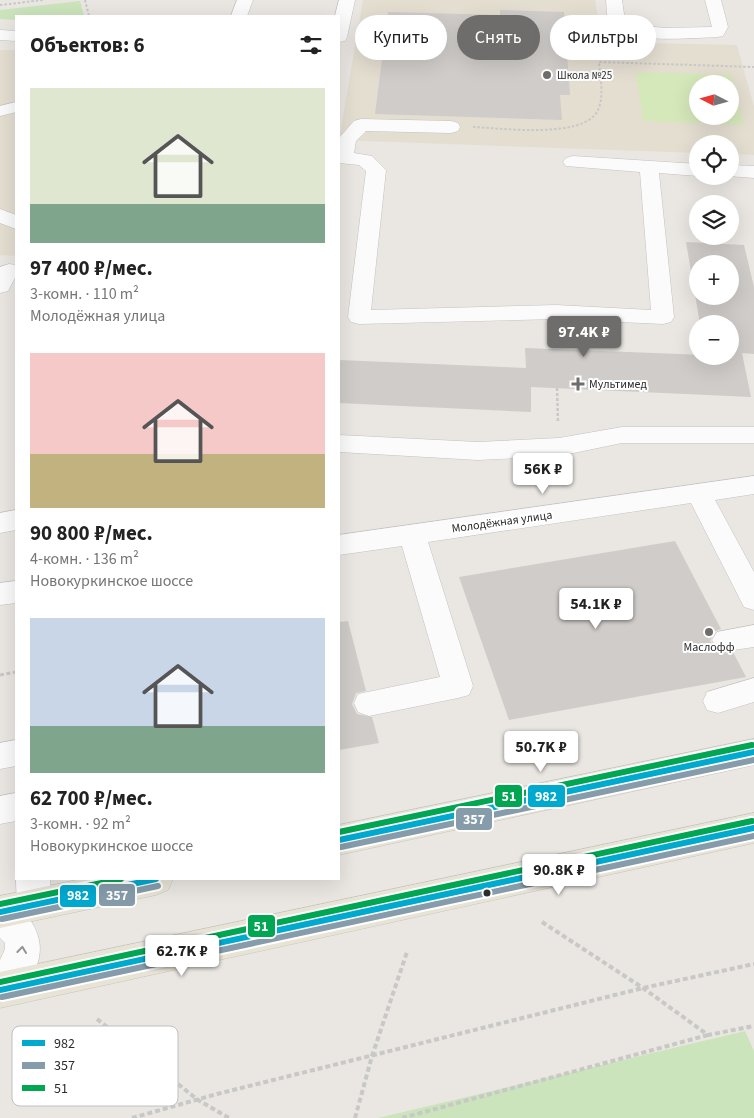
<!DOCTYPE html>
<html lang="ru">
<head>
<meta charset="utf-8">
<style>
	:root { --surface:#fff; --page:#f6f6f6; --text:#222; --muted:#767676; --accent:#6e6d6c }
	body { margin:0; font-family:"Source Sans 3",sans-serif; background:var(--page); color:var(--text); height:100vh; display:flex; flex-direction:column; font-size:19px; white-space:nowrap }
	* { box-sizing:border-box; margin:0 }
	p { font-size:16px; color:var(--muted) }
	.icon { flex:none; width:28px; height:28px; fill:none; stroke:currentColor; stroke-width:2; stroke-linecap:round; stroke-linejoin:round }
	.map { position:relative; flex:1; overflow:hidden }
	.sheet { position:absolute; left:15px; top:15px; width:325px; height:865px; display:flex; flex-direction:column; background:var(--surface); border-radius:0px; box-shadow:0 5px 20px #0002 }
	.sheet>* { flex:none }
	.guide { position:absolute; left:355px; top:15px; width:324px; height:45px; display:flex; gap:10px }
	.needle { width:32px; rotate:276deg }
	.controls { position:absolute; left:689px; top:75px; display:grid; gap:10px }
	.controls a { display:grid; place-items:center; width:50px; height:50px; border-radius:50%; background:var(--surface); box-shadow:0 5px 20px #0002; font-size:25px }
	.price { position:absolute; translate:-50% -42px; padding:0 11px; border-radius:5px; background:#fff; color:#222; font-size:16px; line-height:32px; filter:drop-shadow(0 1px 2px #0008) }
	.price::after { content:''; position:absolute; left:50%; top:30px; width:15px; height:11px; margin-left:-8px; background:inherit; clip-path:polygon(0 0,100% 0,50% 100%) }
	.price.selected { background:var(--accent); color:#fff }
	ul { padding:0; list-style:none }
	li { display:grid; align-content:center; gap:10px; height:265px; padding:0 15px }
	li span { display:grid; place-items:center; height:155px; border-radius:0px; color:#555 }
	li>.icon { margin-inline-start:auto }
	span .icon { width:90px; height:90px; fill:#fffc; stroke-width:1 }
	li b { font-size:21px }
	h2 { display:flex; justify-content:space-between; align-items:center; height:60px; padding:0 15px; font-size:21px }
	.pill { padding:0 18px; border-radius:22px; background:var(--surface); box-shadow:0 5px 20px #0002; font-size:18px; line-height:45px }
	.pill.selected { background:var(--accent); color:#fff }
	.map>svg:first-child { display:block }
</style>
</head>
<body>
<div class="map">
<svg width="754" height="1118" viewBox="0 0 754 1118">
	<rect width="100%" height="100%" fill="#eae6e2"/>
	<g fill="#e4ded1" fill-rule="evenodd">
		<path d="M363,0H595L602,42L737,45L754,107V155L730,154V144H698L697,153L339,140ZM698,84H730V116H698Z"/>
		<path d="M0,50H16V256L0,255Z"/>
	</g>
	<g fill="#cbe4bc">
		<path d="M80,1L84,16H16V20L0,19V10Z"/>
		<path d="M745,1031L754,1051V1118H378Z"/>
	</g>
	<path fill="#d5e8ba" fill-rule="evenodd" d="M636,72L731,75L744,125L643,121ZM698,84H730V116H698Z"/>
	<g fill="#cfccc9" fill-rule="evenodd">
		<path d="M500,10L564,12L570,95H560L562,120L375,114L388,12L500,15Z"/>
		<path d="M686,242L744,245L754,287V354L742,353L751,397L531,387V412L339,403V360L526,368L525,348L730,356V324H700ZM698,264H730V296H698Z"/>
		<path d="M675,541L721,629L715,631L710,641L716,650L733,652L746,677L509,720L459,577Z"/>
		<path d="M348,621L366,691L356,693L352,704L357,714L372,717L379,743L339,750V622Z"/>
	</g>
	<g fill="none" stroke-linecap="round" stroke-linejoin="round">
		<g stroke="#c3c2c3" stroke-width="1">
			<g id="minor">
				<path d="M237,0H253L247,16H231Z"/>
				<path d="M339,0H355L347,37L345,41L339,42V16H335Z"/>
				<path d="M606,0H622L625,21L630,24L664,28L712,27L705,0H721L728,27L723,36L717,37C694,38 629,44 612,27C606,20 607,8 606,0Z"/>
				<path d="M0,30L16,31V41L0,40Z"/>
				<path d="M16,102V112L0,116V106Z"/>
				<path d="M361,119L451,121L458,123L460,127L458,131L451,133L366,131L356,141L354,153L372,156L386,170L371,310L556,305L651,310L640,172L566,166L563,162L566,158L573,156L698,164V176L659,173L674,317L671,322L663,324L556,319L359,324L351,322L348,317L366,171L359,165L339,163V138L354,121Z"/>
				<path d="M730,165L754,166V178L728,176H730Z"/>
				<path d="M0,209L16,215V229L0,223Z"/>
				<path d="M9,264L16,265V276L8,291L0,293V267Z"/>
				<path d="M622,427H754V443H622L559,456L478,460L339,452V435L478,442L559,438Z"/>
				<path d="M754,476V494L715,500L754,572V610L744,607L691,503L428,542L473,686L469,695L458,698L369,716L358,712L354,703L358,694L440,677L402,546L339,555V535Z"/>
				<path d="M16,510V530L0,533V513Z"/>
				<path d="M16,581V603L0,605V583Z"/>
				<path d="M754,625V647L727,651L717,648L712,640L717,632Z"/>
				<path d="M754,678V702L718,713L707,710L703,701L707,692Z"/>
				<path d="M16,740V766L0,769V743Z"/>
				<path d="M16,793V821L0,824V796Z"/>
				<path d="M16,878L50,879V905L45,916L33,921L30,920C53,952 33,987 0,1001V960L5,949V943L0,938V903L17,909Z"/>
			</g>
		</g>
		<g stroke="#c6c4c2" stroke-width="1">
			<g id="major">
				<path d="M754,739V765L339,855V825Z"/>
				<path d="M754,813V843L0,1008V972Z"/>
				<path d="M82,879H173L168,890L156,895L0,928V896Z"/>
			</g>
		</g>
		<g stroke="#c8c8c7" stroke-width="2" stroke-dasharray="2.5 2" stroke-linecap="butt">
			<path d="M85,0L89,16"/>
			<path d="M0,5L43,0"/>
			<path d="M473,127C500,128 581,139 597,112C605,98 600,78 599,62L754,67"/>
		</g>
		<g stroke="#c8c8c7" stroke-width="2.5" stroke-dasharray="3 2" stroke-linecap="butt">
			<path d="M556,335L557,349"/>
			<path d="M557,388L558,422"/>
		</g>
		<path stroke="#c8c8c7" stroke-width="3" stroke-dasharray="4 2.5" stroke-linecap="butt" d="M0,675L16,672"/>
		<g stroke="#c8c8c7" stroke-width="4" stroke-dasharray="5 3" stroke-linecap="butt">
			<path d="M542,922L643,988L708,1035L754,1026"/>
			<path d="M97,1019L198,1100L229,1118"/>
			<path d="M132,1118L217,1094L643,988L754,964"/>
			<path d="M355,1118L372,1056L407,952"/>
			<path d="M402,1118L708,1035"/>
		</g>
		<use href="#minor" fill="#fcfbfb" fill-rule="evenodd"/>
		<use href="#major" fill="#e7e3d5" fill-rule="evenodd"/>
		<g stroke="#fff" stroke-width="10">
			<g id="bus-1">
				<path d="M339,840L754,752"/>
				<path d="M0,912L156,879"/>
				<path d="M0,990L754,828"/>
			</g>
		</g>
		<g stroke="#fff" stroke-width="10">
			<g id="bus-2">
				<path d="M341,847L754,760"/>
				<path d="M2,919L158,886"/>
				<path d="M2,997L754,836"/>
			</g>
		</g>
		<g stroke="#fff" stroke-width="10">
			<g id="bus-3">
				<path d="M339,832L752,745"/>
				<path d="M0,904L121,879"/>
				<path d="M0,982L752,821"/>
			</g>
		</g>
		<use href="#bus-1" stroke="#00a9ce" stroke-width="6"/>
		<use href="#bus-2" stroke="#869cab" stroke-width="6"/>
		<use href="#bus-3" stroke="#00a651" stroke-width="6"/>
	</g>
	<defs><path id="oneway-chevron" d="M-2-3.5L2.5 0L-2 3.5" fill="none" stroke-width="1.6" stroke-linecap="round" stroke-linejoin="round" transform="scale(1.25)"/></defs>
	<use stroke="#949494" href="#oneway-chevron" transform="translate(22 950) rotate(-84)"/>
	<g fill="#6e6d6c" stroke="#fff" stroke-width="2">
		<circle cx="547" cy="75" r="5"/>
		<path d="M575.5 376.5h5v5h5v5h-5v5h-5v-5h-5v-5h5z"/>
		<circle cx="709" cy="632" r="5"/>
	</g>
	<circle fill="#2c2c2c" stroke="#fff" stroke-width="2" cx="487" cy="893" r="4.5"/>
	<g text-anchor="middle" dominant-baseline="central" stroke-width="4" stroke-linejoin="round" paint-order="stroke">
		<g font-size="11" fill="#2c2c2c" stroke="#fff" text-anchor="start">
			<text x="557" y="75">Школа №25</text>
		</g>
		<g font-size="12" fill="#2c2c2c" stroke="#fff" text-anchor="start">
			<text x="589" y="384">Мультимед</text>
			<text x="709" y="647" text-anchor="middle">Маслофф</text>
		</g>
		<g font-size="12" fill="#2c2c2c" stroke="#fff">
			<text transform="translate(502 522) rotate(-8)">Молодёжная улица</text>
		</g>
	</g>
	<rect x="12" y="1026" width="166" height="80" rx="8" fill="#fff" stroke="#c0c0c0" stroke-width="1"/>
	<rect x="22" y="1040" width="23" height="6" fill="#00a9ce"/>
	<rect x="22" y="1062" width="23" height="7" fill="#869cab"/>
	<rect x="22" y="1085" width="23" height="6" fill="#00a651"/>
	<g font-size="14" fill="#2c2c2c">
		<text x="54" y="1048">982</text>
		<text x="54" y="1070">357</text>
		<text x="54" y="1093">51</text>
	</g>
	<g stroke="#fff" stroke-width="2">
		<rect x="527" y="784" width="39" height="24" rx="5" fill="#00a9ce"/>
		<rect x="494" y="784" width="29" height="24" rx="5" fill="#00a651"/>
		<rect x="455" y="807" width="38" height="24" rx="5" fill="#869cab"/>
		<rect x="98" y="883" width="38" height="24" rx="5" fill="#869cab"/>
		<rect x="59" y="884" width="38" height="24" rx="5" fill="#00a9ce"/>
		<rect x="247" y="914" width="29" height="24" rx="5" fill="#00a651"/>
	</g>
	<g font-size="14" text-anchor="middle" font-weight="bold" fill="#fff">
		<text x="546" y="801">982</text>
		<text x="509" y="801">51</text>
		<text x="474" y="824">357</text>
		<text x="117" y="900">357</text>
		<text x="78" y="900">982</text>
		<text x="261" y="931">51</text>
	</g>
</svg>
<div class="controls">
<a><svg class="needle" viewBox="-14 -14 28 28"><path d="M0-13l5 13h-10z" fill="#e53935"/><path d="M0 13l5-13h-10z" fill="#767676"/></svg></a>
<a><svg class="icon" aria-label="locate" viewBox="0 0 24 24"><circle cx="12" cy="12" r="6"/><path d="M12 2v4M12 18v4M2 12h4M18 12h4"/></svg></a>
<a><svg class="icon" aria-label="layers" viewBox="0 0 24 24"><path d="M12 4l9 5-9 5-9-5zM3 14l9 5 9-5"/></svg></a>
<a>+</a>
<a>−</a>
</div>
<b class="price selected" style="left:584px;top:358px">97.4K ₽</b>
<b class="price" style="left:543px;top:495px">56K ₽</b>
<b class="price" style="left:596px;top:630px">54.1K ₽</b>
<b class="price" style="left:541px;top:773px">50.7K ₽</b>
<b class="price" style="left:559px;top:896px">90.8K ₽</b>
<b class="price" style="left:182px;top:977px">62.7K ₽</b>
<div class="guide">
<a class="pill">Купить</a>
<a class="pill selected">Снять</a>
<a class="pill">Фильтры</a>
</div>
<section class="sheet">
<h2>Объектов: 6<svg class="icon" aria-label="filters" viewBox="0 0 24 24"><path d="M4 7h16M4 17h16"/><circle cx="9" cy="7" r="2"/><circle cx="15" cy="17" r="2"/></svg></h2>
<ul>
<li><span style="background:linear-gradient(#dfe7d0 75%,#7fa58c 0)"><svg class="icon" aria-label="home" viewBox="0 0 24 24"><path d="M3 11l9-7 9 7M6 9v11h12V9"/></svg></span><div><b>97 400 ₽/мес.</b><p>3-комн. · 110 m²</p><p>Молодёжная улица</p></div></li>
<li><span style="background:linear-gradient(#f6c9c9 65%,#c2b280 0)"><svg class="icon" aria-label="home" viewBox="0 0 24 24"><path d="M3 11l9-7 9 7M6 9v11h12V9"/></svg></span><div><b>90 800 ₽/мес.</b><p>4-комн. · 136 m²</p><p>Новокуркинское шоссе</p></div></li>
<li><span style="background:linear-gradient(#c9d6e8 70%,#7fa58c 0)"><svg class="icon" aria-label="home" viewBox="0 0 24 24"><path d="M3 11l9-7 9 7M6 9v11h12V9"/></svg></span><div><b>62 700 ₽/мес.</b><p>3-комн. · 92 m²</p><p>Новокуркинское шоссе</p></div></li>
</ul>
</section>
</div>
</body>
</html>
